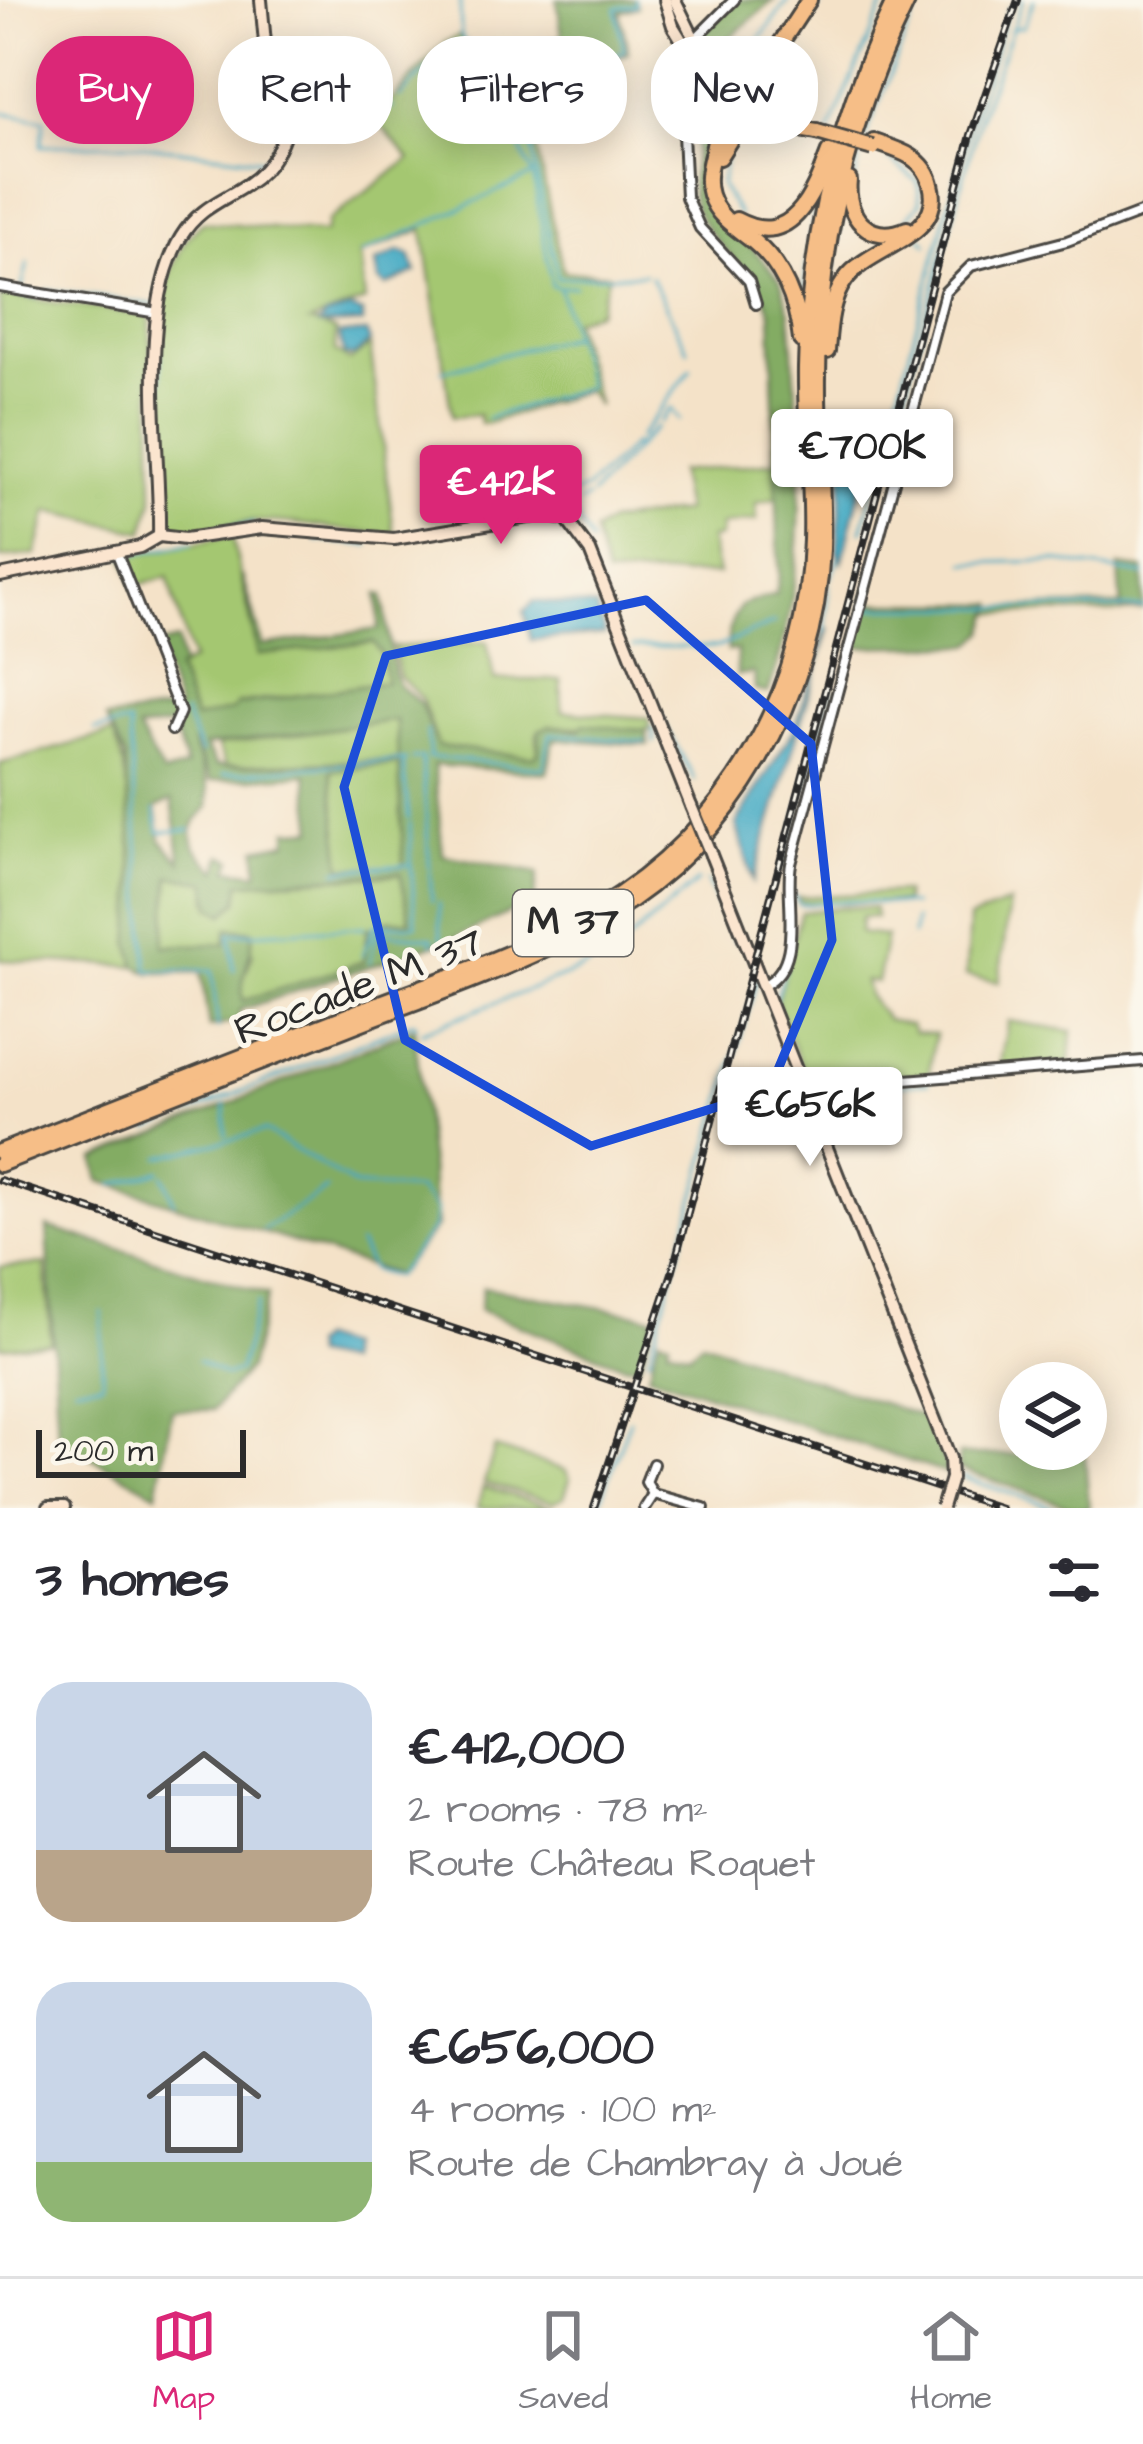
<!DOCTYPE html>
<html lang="en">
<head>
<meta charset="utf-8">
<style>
	:root { --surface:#fff; --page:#f7f7f7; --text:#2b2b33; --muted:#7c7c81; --line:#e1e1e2; --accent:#db2777 }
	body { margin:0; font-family:"Architects Daughter",sans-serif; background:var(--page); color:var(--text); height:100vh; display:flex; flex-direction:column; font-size:45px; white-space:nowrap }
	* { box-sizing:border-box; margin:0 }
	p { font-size:39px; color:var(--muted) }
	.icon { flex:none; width:66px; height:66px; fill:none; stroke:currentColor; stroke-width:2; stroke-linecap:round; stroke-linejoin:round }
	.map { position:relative; height:1508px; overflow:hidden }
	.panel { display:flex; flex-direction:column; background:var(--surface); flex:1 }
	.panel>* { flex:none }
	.hud { position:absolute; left:36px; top:36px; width:1071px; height:108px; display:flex; gap:24px }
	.buttons { position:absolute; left:999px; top:1362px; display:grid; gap:24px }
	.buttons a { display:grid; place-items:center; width:108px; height:108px; border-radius:50%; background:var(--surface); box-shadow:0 6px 30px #0003; font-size:60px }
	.scale { position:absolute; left:36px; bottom:30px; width:210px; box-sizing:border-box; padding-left:12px; border:6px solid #2b2b2b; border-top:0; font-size:33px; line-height:42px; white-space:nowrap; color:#2b2b2b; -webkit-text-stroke:9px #fbf7ec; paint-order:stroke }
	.price { position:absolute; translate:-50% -102px; padding:0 27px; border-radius:12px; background:#fff; color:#222; font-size:39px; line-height:78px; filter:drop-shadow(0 3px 6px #0008) }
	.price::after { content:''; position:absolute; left:50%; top:72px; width:36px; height:27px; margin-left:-18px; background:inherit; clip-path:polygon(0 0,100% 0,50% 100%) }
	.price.current { background:var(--accent); color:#fff }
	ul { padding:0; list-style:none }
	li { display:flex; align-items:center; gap:36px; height:300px; padding:0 36px }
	li span { display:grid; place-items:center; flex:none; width:336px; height:240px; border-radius:36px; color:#555 }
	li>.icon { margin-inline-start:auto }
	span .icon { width:144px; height:144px; fill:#fffc; stroke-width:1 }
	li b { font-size:51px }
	h2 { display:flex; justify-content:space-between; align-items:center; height:144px; padding:0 36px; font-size:51px }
	.chip { padding:0 42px; border-radius:48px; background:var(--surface); box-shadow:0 6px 30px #0003; font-size:42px; line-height:108px }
	.chip.current { background:var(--accent); color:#fff }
	.menu { display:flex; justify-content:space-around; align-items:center; height:168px; border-top:3px solid var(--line); background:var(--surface); font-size:33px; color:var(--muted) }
	.menu a { display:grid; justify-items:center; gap:6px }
	.menu .current { color:var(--accent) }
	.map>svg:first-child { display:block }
</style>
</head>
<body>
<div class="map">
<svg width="1143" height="1508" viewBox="0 0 1143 1508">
	<rect width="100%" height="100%" fill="#fbf7ec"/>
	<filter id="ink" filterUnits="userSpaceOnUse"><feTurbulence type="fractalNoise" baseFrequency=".00833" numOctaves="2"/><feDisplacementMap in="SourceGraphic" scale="24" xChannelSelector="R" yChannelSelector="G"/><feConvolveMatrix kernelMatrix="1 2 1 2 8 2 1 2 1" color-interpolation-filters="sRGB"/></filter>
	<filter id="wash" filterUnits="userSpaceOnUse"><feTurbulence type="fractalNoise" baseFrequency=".004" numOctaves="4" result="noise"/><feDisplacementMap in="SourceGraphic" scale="48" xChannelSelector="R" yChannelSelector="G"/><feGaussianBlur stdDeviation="2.7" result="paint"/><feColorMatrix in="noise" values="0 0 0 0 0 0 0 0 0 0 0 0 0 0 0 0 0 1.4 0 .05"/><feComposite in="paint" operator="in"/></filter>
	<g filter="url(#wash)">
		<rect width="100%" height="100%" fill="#f4e2c8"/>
		<g fill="#a4c771" stroke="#68794e" stroke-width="3">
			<path d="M459,36L536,145L563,272L609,274L598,311L573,320L598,406L587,390L488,423H480L479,415L452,417L423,229L360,254L365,301L310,322L336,330L335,351L350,361L370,345L394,533C345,535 296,518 249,522C223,525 198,536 172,527C163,510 159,334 162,314C166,282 177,242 203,222L325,233L328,221L410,159L369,112L383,110L444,43Z"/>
			<circle cx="736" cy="105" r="20"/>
			<path d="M5,295L150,316L153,499L144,532L48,511L36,554L0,558V301Z"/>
			<path d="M775,462L778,498L756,503L757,520L721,525L720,537L710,539L718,574L606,576L594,532L610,522L685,511L678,472Z"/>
			<path d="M232,536L258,655L373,642L382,655L386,683L237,704L234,710L195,719L177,669L192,661L168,577L134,586L124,556Z"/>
			<path d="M1122,605V612L989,613L993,608Z"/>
			<path d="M487,642L494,680H561L562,711L648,718L650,730L549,726L537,734L538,754L532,757L438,746L422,699L399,676L394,647Z"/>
			<path d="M396,720L399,760L226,766L217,745Z"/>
			<path d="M112,733C133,770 131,846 133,891C134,919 128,938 136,966L0,960V764Z"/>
			<path d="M399,763L404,867L341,868L331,771Z"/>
			<path d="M404,874L410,922L389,920L367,929L364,961L243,1002L241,985L253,953L225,944L164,946L170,876L207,882L208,900L224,914L238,901L240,883Z"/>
			<path d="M904,892L905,902L799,903V897Z"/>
			<path d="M1009,903L999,982L966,976L969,919Z"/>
			<path d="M843,907L874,908L876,917H861L860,933L886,936L877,982L865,981L868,995L887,1020L911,1025L914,1033L935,1034L929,1074L806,1078L776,1002L801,912Z"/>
			<path d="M1008,1021L1072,1031L1070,1063L999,1069Z"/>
			<path d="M45,1264L51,1343L0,1347V1267Z"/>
			<path d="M495,1448L565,1470L570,1479L564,1497L553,1502L484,1483Z"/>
			<path d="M483,1487L555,1508H556H477Z"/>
		</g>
		<g fill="#83ac63" stroke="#576c47" stroke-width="3" fill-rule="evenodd">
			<path d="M557,0H635L637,7L620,12L628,53L526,87L506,100L486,67L562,36Z"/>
			<path d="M734,0H774L713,52L698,36Z"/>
			<path d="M697,70L709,133L704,192L780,280L790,312C800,440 813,571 768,693L755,690L754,673L737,675V650L728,651C727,632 729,622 742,605L776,594L779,576L771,313C757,268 711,248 695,207C685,181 698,159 696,132C693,111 682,87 697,70Z"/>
			<path d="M1119,566L1143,569V610L1122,612Z"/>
			<path d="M243,575L263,646L379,629L378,594L383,595L394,674L399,686L420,703L438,746L533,757L538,754L539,730L549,726L580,730L583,724L646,731L648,745L554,739L547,773L434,765L443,855L538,873L534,901L459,936L240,1010L238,1021L209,1028L201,972L150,973L136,966L130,944L134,884L125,756L106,719L178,709L156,646L177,640L182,667L177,670L195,719L233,710L237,705L386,682L382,655L373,642L258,655ZM396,720L398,760L226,766L216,765L205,746ZM173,725L186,767L163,774L138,730ZM193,742L210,781L307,774L314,829L288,830V842L257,848L258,873L229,869L233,860L222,855L218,871C195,852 178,832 208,808V789ZM399,764L403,866L342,868L331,771ZM172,800L181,862L161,840L156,808ZM400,873L410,921L389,920L367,929L364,962L243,1001C239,975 253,957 253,931L228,928L225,944L164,946L170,876L207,882L211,907L224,914L238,901L240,883Z"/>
			<path d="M868,603L995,604L985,632L971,645L855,647Z"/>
			<path d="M414,1028L437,1226L397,1275L100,1181L95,1159Z"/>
			<path d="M47,1227L268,1295L249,1368L213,1410H172L157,1494L58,1439Z"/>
			<path d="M483,1287L654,1317L640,1365H623L479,1310Z"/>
			<path d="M659,1337L669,1340L668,1347L689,1353L702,1341L929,1419L948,1474L648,1374Z"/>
			<path d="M1085,1455L1089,1508H1075L958,1469L959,1455Z"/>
		</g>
		<g fill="#43a9c3" stroke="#376a77" stroke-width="3">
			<path d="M399,251L410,255L416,272L386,286L379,281L376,262Z"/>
			<path d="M351,309L363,313V323L319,325L325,316Z"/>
			<path d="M366,332L370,341L354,356L344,355L339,334Z"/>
			<path d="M849,451L869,456L842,562L837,552L844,456Z"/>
			<path d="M534,601L596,607L605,634L531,640L524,611Z"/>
			<path d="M826,629H829L753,881L736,824L795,728Z"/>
			<path d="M319,1339L345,1347V1363L313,1356L311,1346Z"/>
		</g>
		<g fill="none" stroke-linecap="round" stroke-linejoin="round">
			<g stroke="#43a9c3" stroke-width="3">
				<path d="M460,0L461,35L485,74"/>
				<path d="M1012,28L1023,27L1034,0"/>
				<path d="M260,45L268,71"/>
				<path d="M746,58L788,0"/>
				<path d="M767,92L823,0"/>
				<path d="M505,95L624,51L616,8L636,5L635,0"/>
				<path d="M400,97L452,43L481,79"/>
				<path d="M500,98L532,150L558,278L645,274"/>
				<path d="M497,101L533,175L552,286H557"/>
				<path d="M0,112L45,120L41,146L128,144L265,160"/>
				<path d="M372,115L392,107"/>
				<path d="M829,132L886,0"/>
				<path d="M864,140L920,0"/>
				<path d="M725,159L721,186L739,215"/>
				<path d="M889,159L918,182L920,203L901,225"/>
				<path d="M854,181L861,150"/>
				<path d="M920,236L927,244"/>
				<path d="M169,250L174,234"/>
				<path d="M361,254L533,175"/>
				<path d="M651,277L688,350"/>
				<path d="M22,287L28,263"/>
				<path d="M48,290L154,305"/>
				<path d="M0,291L37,297"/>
				<path d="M830,293L840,223"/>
				<path d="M801,308L816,203"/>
				<path d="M161,355L162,468"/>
				<path d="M442,371L572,336"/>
				<path d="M902,407L981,112L1023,0"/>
				<path d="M487,418L588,387L559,287L575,286"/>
				<path d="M660,422L671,408L679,420"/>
				<path d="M639,438L691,369"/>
				<path d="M591,495L656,427"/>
				<path d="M580,503L587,498"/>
				<path d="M571,509L591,543"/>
				<path d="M541,510L587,488L635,443"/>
				<path d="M220,529L253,524"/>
				<path d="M862,531L970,125L1009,7"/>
				<path d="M316,540L369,545"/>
				<path d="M124,556L193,543"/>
				<path d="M966,563L1055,561L1143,575"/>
				<path d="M874,572L864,608H1143"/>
				<path d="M830,579L838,559"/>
				<path d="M825,632L829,585"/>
				<path d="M633,647H718L774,623"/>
				<path d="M184,713L201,753"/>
				<path d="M661,718L695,780"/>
				<path d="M653,728L654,742"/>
				<path d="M95,730L129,724L148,971L212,970L218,1028"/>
				<path d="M427,731L430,757"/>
				<path d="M428,757L544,768L550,734L645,742"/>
				<path d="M422,758L432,901"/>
				<path d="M412,759L422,758"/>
				<path d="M403,762L409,819"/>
				<path d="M223,774L406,760"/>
				<path d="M155,810L159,832L191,830"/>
				<path d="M410,823L411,863"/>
				<path d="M784,868L832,690"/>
				<path d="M336,870L411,865L416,925L374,926L362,956"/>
				<path d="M707,881L735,941"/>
				<path d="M793,893L799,905L849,901L913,905"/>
				<path d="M439,903L441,938"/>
				<path d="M376,924L392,925"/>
				<path d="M913,935L915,920"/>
				<path d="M370,962L377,932L433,938L432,944"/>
				<path d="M234,970L230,934L365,927"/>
				<path d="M774,1002L786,966"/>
				<path d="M421,1032L587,967L629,940L698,881"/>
				<path d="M807,1082L900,1077"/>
				<path d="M890,1085L928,1083"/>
				<path d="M225,1104L226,1135"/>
				<path d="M149,1129L414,1022L416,1026"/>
				<path d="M160,1157L265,1131L355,1186L418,1190L436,1210L434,1227L395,1277L372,1270L359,1244"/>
				<path d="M163,1175L174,1202"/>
				<path d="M113,1185L160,1171"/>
				<path d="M263,1230L327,1189"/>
				<path d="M649,1358L757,979"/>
				<path d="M198,1361L226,1376L239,1370L258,1302"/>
				<path d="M75,1386L102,1383V1312"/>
				<path d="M961,1477L1054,1508"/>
				<path d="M598,1508L630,1419"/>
			</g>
		</g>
	</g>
	<g filter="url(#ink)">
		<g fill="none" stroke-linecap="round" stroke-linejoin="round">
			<g stroke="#494643" stroke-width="14">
				<g id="street">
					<path d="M698,36L734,0"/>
					<path d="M684,56L680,70L686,197L700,228L749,281L756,304"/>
					<path d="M288,106L369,112"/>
					<path d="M0,287L158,313"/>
					<path d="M116,551L180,712L172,730"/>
					<path d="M764,985C806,964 784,899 791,864L945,292L971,266L1067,241L1143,212"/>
					<path d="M804,1088L1143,1061"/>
					<path d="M653,1494L646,1482L653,1464"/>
					<path d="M644,1508L653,1494L704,1508"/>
				</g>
			</g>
			<g stroke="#494643" stroke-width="16">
				<g id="secondary">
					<path d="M665,0L673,26L713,92"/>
					<path d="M675,0L696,43L729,80"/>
					<path d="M159,536L185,539L262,528L394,539L541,515L566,519L590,551L691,806"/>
					<path d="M159,536C161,450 136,311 181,237C213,184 269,202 289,119L265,43L261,0"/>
					<path d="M0,576L140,547L159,536"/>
					<path d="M711,855L950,1458L951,1478"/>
					<path d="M48,1508H64"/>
				</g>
			</g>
			<g stroke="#494643" stroke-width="16">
				<circle id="primary" cx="736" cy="105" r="26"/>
			</g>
			<g stroke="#494643" stroke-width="20">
				<g id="highway">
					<path d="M739,79L762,58"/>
					<path d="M757,91L763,70L809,0"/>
					<path d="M761,101L790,117"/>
					<path d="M716,121C719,147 702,170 710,195C717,217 736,228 754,242C784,267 797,302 801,340"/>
					<path d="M755,122L817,132"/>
					<path d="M719,157L736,130"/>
					<path d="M849,180C845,217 869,245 907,229"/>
					<path d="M736,220C792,250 813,195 829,152"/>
					<path d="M827,351C829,326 830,301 845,280C869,245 946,238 931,184C924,156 898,150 874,142"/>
					<path d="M0,1152C116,1106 231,1061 347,1016C430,983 520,955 597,909C727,832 807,690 811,540C813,483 805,425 806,368C808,240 839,115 895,0"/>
					<path d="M0,1164C116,1118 231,1073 347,1028C433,994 525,965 605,917C734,840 815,698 822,549C824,491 817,434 818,376C818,245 849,118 908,0"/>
				</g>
			</g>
			<use href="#street" stroke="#fff" stroke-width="8"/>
			<use href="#secondary" stroke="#fbe5cf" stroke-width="10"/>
			<use href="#primary" stroke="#f6be87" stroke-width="10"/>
			<use href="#highway" stroke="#f6be87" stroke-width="14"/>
			<g stroke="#2b2b2b" stroke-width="8">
				<g id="rail">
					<path d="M0,1180L1000,1508"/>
					<path d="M594,1508L672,1273L971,135L1018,0"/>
				</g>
			</g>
			<use href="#rail" stroke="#fbf7ec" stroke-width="3" stroke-dasharray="9" stroke-linecap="butt"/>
			<g stroke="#494643" stroke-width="16" stroke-linecap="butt">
				<g id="secondary-bridge">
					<path d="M691,806L711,855"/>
					<path d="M942,1508L951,1478"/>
				</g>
			</g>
			<g stroke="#494643" stroke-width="20" stroke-linecap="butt">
				<path id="highway-bridge" d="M817,132L873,148"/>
			</g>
			<use href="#secondary-bridge" stroke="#fbe5cf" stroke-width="10"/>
			<use href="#highway-bridge" stroke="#f6be87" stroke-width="14"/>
		</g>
	</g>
	<path fill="none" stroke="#1d4ed8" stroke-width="9" stroke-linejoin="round" d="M646,600L811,744L832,940L769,1091L591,1146L405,1040L344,787L386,656Z"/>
	<g text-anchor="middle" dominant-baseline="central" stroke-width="10" stroke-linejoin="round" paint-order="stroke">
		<rect fill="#fbf7ec" stroke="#696865" stroke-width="3" x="513" y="890" width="120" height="66" rx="9"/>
		<g font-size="39" font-weight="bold" fill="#2b2b2b">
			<text x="573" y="923">M 37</text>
		</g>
		<g font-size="42" fill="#2b2b2b" stroke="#fbf7ec">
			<text transform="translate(359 987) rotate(-21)">Rocade M 37</text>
		</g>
	</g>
</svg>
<div class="buttons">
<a><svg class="icon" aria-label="layers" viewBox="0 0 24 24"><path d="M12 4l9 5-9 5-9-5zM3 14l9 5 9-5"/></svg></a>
</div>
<div class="scale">200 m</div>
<b class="price" style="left:862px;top:511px">€700K</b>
<b class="price current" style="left:501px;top:547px">€412K</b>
<b class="price" style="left:810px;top:1169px">€656K</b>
<div class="hud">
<a class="chip current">Buy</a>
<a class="chip">Rent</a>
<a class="chip">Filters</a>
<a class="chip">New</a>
</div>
</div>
<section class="panel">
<h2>3 homes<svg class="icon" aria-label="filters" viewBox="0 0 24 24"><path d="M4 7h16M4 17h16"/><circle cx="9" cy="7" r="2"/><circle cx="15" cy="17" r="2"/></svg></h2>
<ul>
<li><span style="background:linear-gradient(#c9d6e8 70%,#b9a48a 0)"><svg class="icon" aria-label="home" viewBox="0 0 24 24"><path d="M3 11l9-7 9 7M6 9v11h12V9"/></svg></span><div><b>€412,000</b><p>2 rooms · 78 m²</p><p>Route Château Roquet</p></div></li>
<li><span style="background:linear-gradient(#c9d6e8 75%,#8fb573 0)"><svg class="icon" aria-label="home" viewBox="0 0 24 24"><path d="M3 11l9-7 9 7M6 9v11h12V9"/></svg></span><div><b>€656,000</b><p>4 rooms · 100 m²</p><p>Route de Chambray à Joué</p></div></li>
</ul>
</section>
<nav class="menu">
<a class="current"><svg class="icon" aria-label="map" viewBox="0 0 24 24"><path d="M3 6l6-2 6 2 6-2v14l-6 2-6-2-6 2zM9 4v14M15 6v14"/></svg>Map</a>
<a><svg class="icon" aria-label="saved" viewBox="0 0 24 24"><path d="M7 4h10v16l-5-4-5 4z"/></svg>Saved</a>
<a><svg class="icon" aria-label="home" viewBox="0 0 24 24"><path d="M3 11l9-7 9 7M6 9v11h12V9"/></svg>Home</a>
</nav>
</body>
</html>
